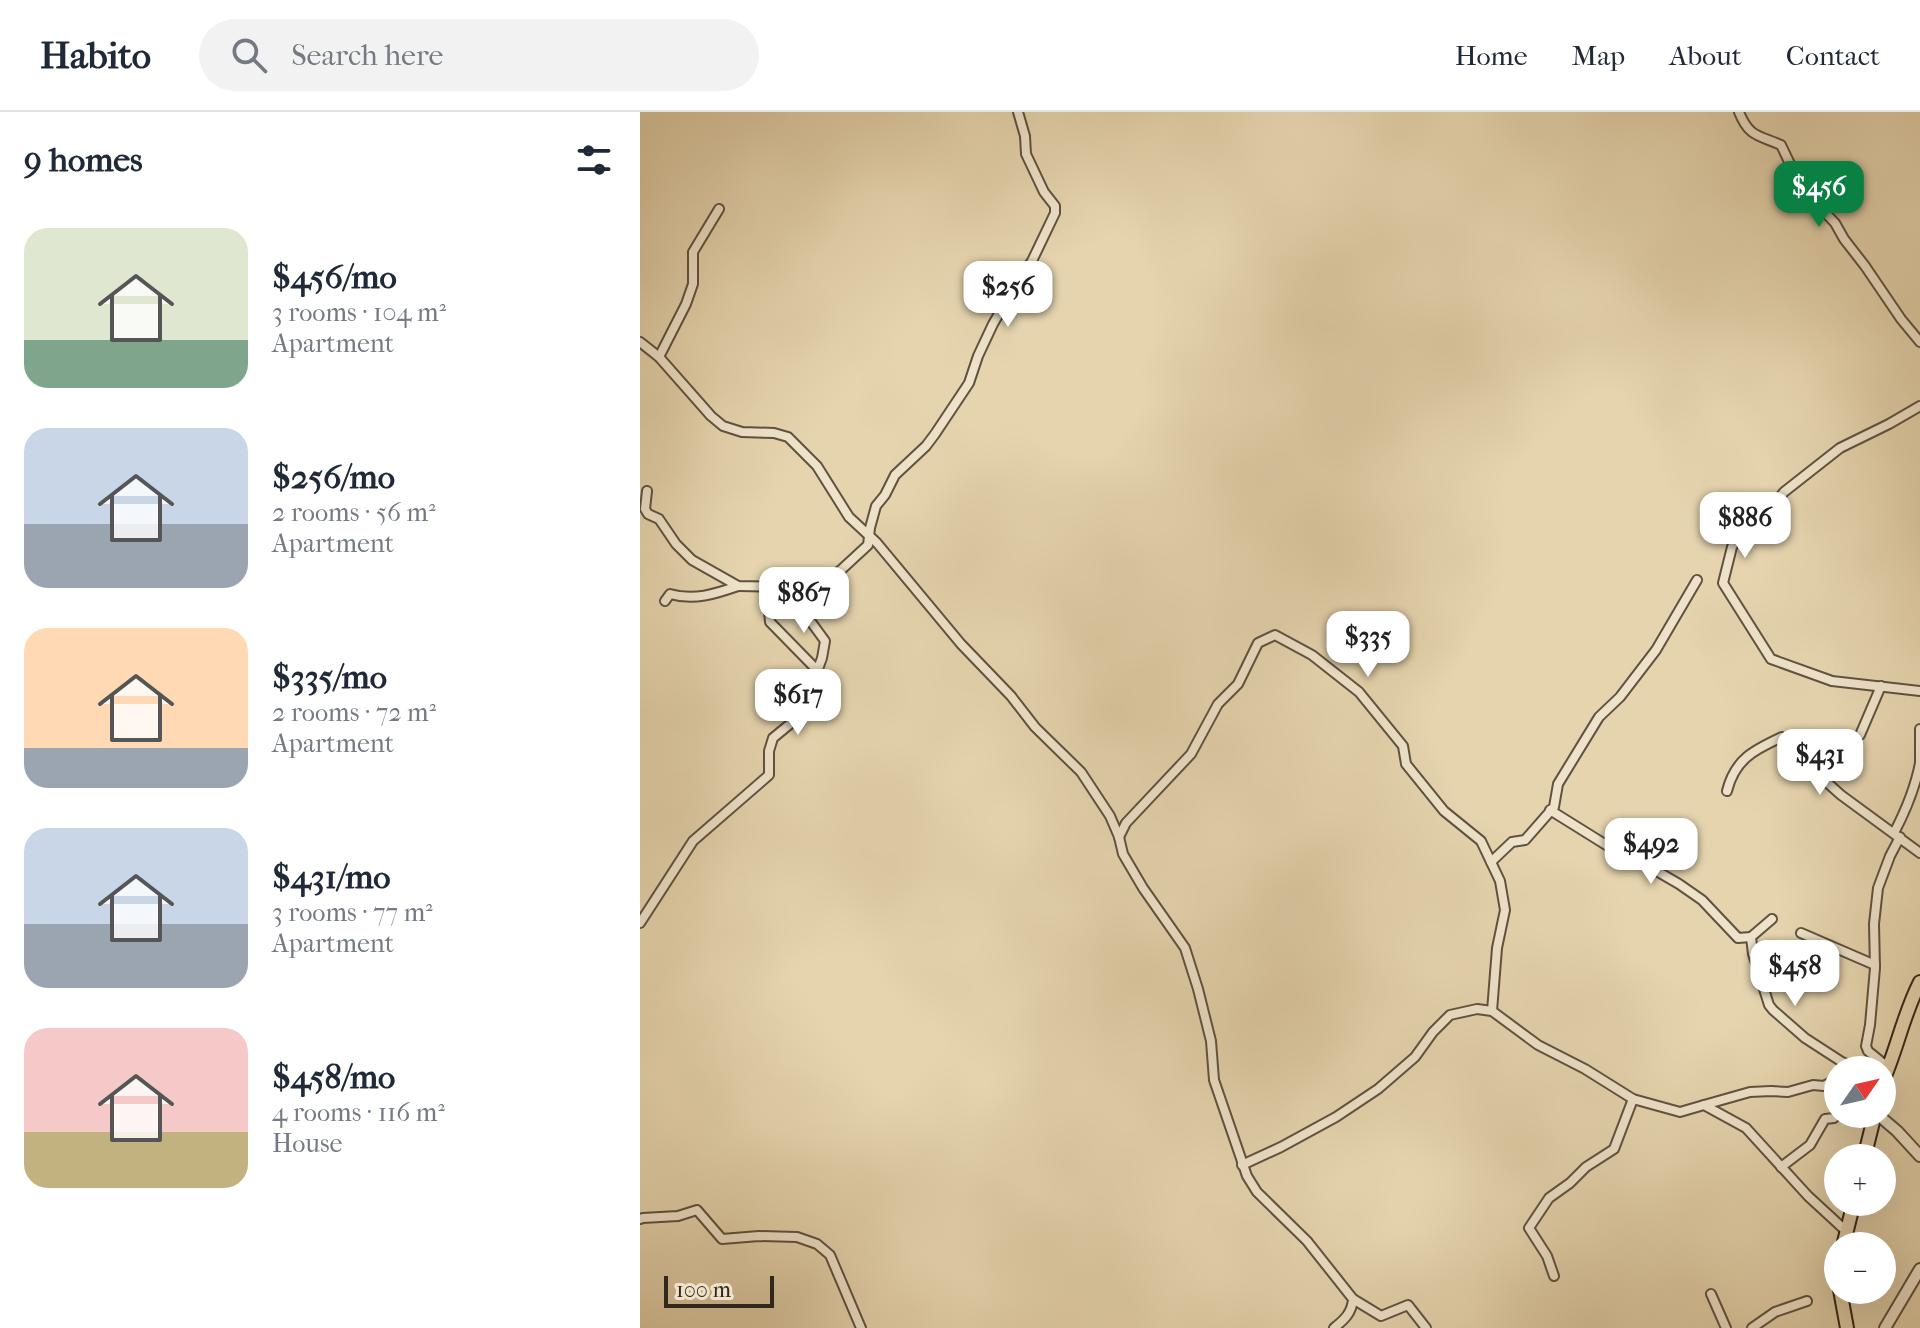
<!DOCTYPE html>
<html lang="en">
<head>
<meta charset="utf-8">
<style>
	:root { --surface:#fff; --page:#f2f2f3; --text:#1f2937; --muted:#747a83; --line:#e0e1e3; --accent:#0b8043 }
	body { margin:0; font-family:"IM FELL French Canon",serif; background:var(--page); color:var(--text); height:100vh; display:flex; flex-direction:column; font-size:30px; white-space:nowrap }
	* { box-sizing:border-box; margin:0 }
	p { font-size:26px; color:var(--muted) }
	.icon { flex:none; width:44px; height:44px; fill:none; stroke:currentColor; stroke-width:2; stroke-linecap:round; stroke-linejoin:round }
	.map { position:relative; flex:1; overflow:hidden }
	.panel { display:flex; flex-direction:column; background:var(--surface); width:640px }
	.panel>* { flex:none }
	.needle { width:52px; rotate:56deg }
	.buttons { position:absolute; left:1184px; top:944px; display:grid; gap:16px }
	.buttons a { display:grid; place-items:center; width:72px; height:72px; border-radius:50%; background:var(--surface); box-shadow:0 8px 32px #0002; font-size:40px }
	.scale { position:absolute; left:24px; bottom:20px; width:110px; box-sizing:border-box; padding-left:8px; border:4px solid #32271c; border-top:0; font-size:22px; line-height:28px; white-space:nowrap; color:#32271c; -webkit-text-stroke:6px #eee3ca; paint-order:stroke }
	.price { position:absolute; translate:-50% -68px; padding:0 18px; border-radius:16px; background:#fff; color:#222; font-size:26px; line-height:52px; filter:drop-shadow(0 2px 4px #0008) }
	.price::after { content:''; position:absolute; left:50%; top:48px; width:24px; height:18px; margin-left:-12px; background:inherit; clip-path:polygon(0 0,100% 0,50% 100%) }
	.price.selected { background:var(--accent); color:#fff }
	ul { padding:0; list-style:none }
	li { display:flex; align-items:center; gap:24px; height:200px; padding:0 24px }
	li span { display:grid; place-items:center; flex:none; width:224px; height:160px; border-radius:24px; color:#555 }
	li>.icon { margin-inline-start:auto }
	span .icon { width:96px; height:96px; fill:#fffc; stroke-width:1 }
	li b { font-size:34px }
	h2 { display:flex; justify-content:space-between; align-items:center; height:96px; padding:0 24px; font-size:34px }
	header { display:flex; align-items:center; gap:48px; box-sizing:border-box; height:112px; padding:0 40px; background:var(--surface); border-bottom:2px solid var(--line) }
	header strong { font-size:38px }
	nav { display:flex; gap:44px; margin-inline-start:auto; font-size:28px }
	.search { width:560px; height:72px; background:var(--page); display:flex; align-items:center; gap:20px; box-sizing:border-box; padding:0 28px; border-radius:44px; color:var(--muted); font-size:30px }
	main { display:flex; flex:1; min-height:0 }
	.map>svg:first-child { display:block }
</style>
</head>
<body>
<header>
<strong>Habito</strong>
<div class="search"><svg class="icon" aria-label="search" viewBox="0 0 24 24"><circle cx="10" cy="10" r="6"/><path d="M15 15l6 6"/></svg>Search here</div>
<nav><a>Home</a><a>Map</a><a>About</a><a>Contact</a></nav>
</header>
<main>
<section class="panel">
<h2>9 homes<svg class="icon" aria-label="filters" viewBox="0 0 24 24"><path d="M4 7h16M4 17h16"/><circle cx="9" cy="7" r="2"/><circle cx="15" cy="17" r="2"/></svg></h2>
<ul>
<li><span style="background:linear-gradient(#dfe7d0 70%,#7fa58c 0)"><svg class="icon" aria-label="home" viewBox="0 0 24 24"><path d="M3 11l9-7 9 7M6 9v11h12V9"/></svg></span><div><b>$456/mo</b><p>3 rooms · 104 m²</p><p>Apartment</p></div></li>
<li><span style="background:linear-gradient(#c9d6e8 60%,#9aa5b1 0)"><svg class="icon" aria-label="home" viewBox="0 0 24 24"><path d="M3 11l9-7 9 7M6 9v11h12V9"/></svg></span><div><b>$256/mo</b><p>2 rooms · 56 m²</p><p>Apartment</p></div></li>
<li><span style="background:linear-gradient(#ffd9b3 75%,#9aa5b1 0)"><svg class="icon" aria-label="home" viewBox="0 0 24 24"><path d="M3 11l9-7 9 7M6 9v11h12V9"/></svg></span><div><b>$335/mo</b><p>2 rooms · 72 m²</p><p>Apartment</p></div></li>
<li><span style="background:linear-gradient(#c9d6e8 60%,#9aa5b1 0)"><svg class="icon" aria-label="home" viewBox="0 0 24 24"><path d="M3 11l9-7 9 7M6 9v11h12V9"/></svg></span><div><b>$431/mo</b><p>3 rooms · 77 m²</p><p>Apartment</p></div></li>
<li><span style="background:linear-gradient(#f6c9c9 65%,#c2b280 0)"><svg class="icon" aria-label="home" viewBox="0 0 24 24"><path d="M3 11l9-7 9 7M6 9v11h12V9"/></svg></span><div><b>$458/mo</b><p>4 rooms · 116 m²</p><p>House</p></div></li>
</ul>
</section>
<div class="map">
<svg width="1280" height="1216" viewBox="0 0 1280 1216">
	<rect width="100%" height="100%" fill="#e5d4ae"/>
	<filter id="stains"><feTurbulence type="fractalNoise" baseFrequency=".0025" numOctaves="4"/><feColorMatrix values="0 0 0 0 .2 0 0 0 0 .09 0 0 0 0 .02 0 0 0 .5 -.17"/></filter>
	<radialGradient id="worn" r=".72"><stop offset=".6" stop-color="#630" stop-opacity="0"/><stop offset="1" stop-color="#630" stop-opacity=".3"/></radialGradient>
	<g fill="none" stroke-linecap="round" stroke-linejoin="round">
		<g stroke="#5f5240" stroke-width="12">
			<g id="minor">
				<path d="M1099,0C1109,25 1118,23 1141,33L1161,75L1195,111L1204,127L1225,154L1261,207L1280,230"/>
				<path d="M0,230L19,245L71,304L83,314L102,320L134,321L148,325L177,354L209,405L237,431L321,532L371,584L395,615L441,660L470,704L479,725L483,742L503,776L545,836L558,877L571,929L574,968L607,1064L617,1080L667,1129L713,1187C712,1201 704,1208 694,1216"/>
				<path d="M19,245L46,192L53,172V140L79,97"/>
				<path d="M1280,294L1249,312L1200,336L1144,380L1118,413L1112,412L1100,421L1092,435L1083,471L1131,547L1192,569L1280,579"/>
				<path d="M7,379L5,397L8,402L19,407L36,432L52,448L98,474L141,475L169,480"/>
				<path d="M25,489L30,482C54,489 75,482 98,474"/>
				<path d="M129,499L130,510L177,558"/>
				<path d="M1280,617V649"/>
				<path d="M1220,623L1241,574"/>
				<path d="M1087,679C1095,647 1114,638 1142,625L1173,658L1201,683L1280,741"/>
				<path d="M910,698L971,736L984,740L1039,772L1062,788L1098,826L1111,825"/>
				<path d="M1254,721C1266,698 1275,677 1280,651"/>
				<path d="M479,725L486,711L551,642L578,592L598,572L618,531L635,523L672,543L719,580L763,634L766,652L804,699L841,729L860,769L865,798L857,836L852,899"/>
				<path d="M851,750L872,730L885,728L914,695L918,672L959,605L980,585L1016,538L1057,468"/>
				<path d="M1132,807L1111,825L1113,842L1129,893L1133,898L1165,926L1202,950L1220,958"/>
				<path d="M0,811L53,729L129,663V639L133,626L161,603L182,546L185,529L166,503L162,494L165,484L202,457L228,433L230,416L236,394L245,383L255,363L286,334L295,322L329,271L338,244L353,212L378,169L392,149L415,101V94L404,80L386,42L385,24L378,0"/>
				<path d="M1161,821L1235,853"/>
				<path d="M1249,956L1228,939L1226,934L1230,913L1235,856L1234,812L1238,776L1250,744L1260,725"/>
				<path d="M1064,993L1110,980L1131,979L1148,980L1173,973L1184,974L1198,966"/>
				<path d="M602,1053L641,1035L696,1005L738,977L775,945L793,920L810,903L837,897L852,899L898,933L945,957L993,987L1040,1000L1064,993L1106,1016L1168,1084L1206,1119"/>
				<path d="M1141,1055L1170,1033L1185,1007L1194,1006L1198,1002"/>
				<path d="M0,1107L3,1106L38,1104L57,1098L82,1127L119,1124L157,1125L177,1132L190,1143L221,1216"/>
				<path d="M914,1164L907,1144L889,1116L909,1086L930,1071L946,1055L974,1037L993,987"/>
				<path d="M1071,1182L1086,1216"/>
				<path d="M713,1187L741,1204L768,1193L786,1216"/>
				<path d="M1112,1216L1135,1200L1167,1189"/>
			</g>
		</g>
		<g stroke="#5f5240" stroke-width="14">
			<g id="tertiary">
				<path d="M1237,1002L1257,1019L1280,1044"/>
				<path d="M1245,1216L1280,1157"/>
			</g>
		</g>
		<g stroke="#32271c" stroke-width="16">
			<g id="trunk">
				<path d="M1242,971C1257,938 1263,903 1280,870"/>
				<path d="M1224,1046L1235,1002"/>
				<path d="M1203,1134L1214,1090"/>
				<path d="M1200,1178L1207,1216"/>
			</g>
		</g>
		<use href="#minor" stroke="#eee3ca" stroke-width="8"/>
		<use href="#tertiary" stroke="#eee3ca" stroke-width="10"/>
		<use href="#trunk" stroke="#e5d4ae" stroke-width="12"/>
	</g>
	<rect width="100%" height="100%" filter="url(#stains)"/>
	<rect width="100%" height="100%" fill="url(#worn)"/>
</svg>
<div class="buttons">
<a><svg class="needle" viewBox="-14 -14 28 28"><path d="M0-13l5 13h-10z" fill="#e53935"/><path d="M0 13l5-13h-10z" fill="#747a83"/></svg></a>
<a>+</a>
<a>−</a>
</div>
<div class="scale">100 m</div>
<b class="price selected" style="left:1179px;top:117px">$456</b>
<b class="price" style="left:368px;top:217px">$256</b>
<b class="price" style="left:1105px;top:448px">$886</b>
<b class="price" style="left:164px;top:523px">$867</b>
<b class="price" style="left:728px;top:567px">$335</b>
<b class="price" style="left:158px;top:625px">$617</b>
<b class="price" style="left:1180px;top:685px">$431</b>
<b class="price" style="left:1011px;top:774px">$492</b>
<b class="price" style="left:1155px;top:896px">$458</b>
</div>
</main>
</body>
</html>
